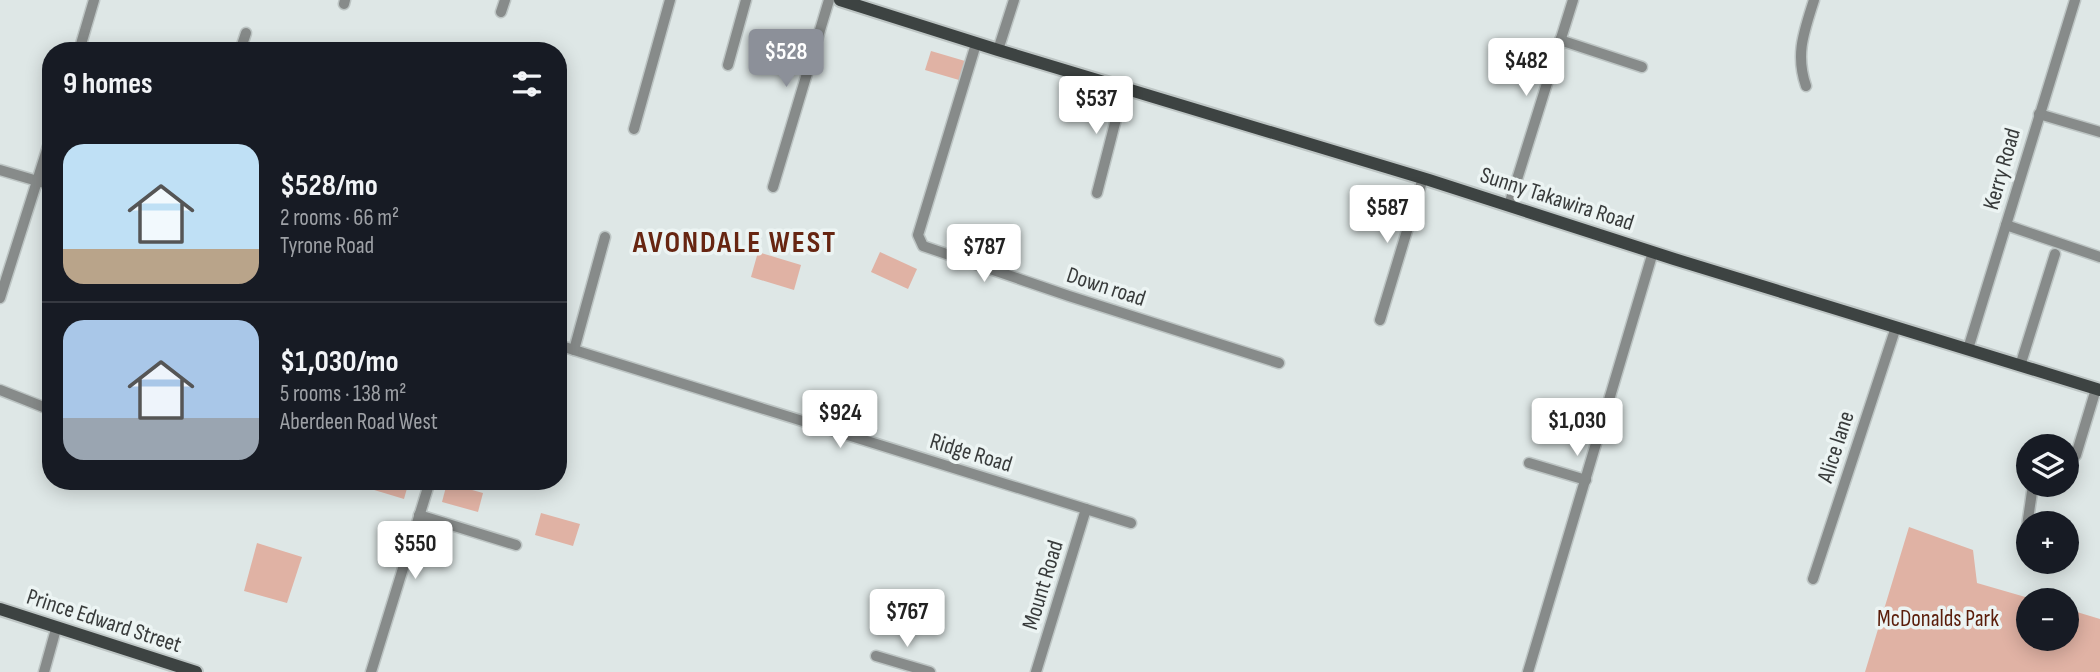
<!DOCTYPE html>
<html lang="en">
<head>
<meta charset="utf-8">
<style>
	:root { --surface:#171b24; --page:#20242c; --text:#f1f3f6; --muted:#9ea1a6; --line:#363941; --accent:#8c9099 }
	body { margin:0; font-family:"Sofia Sans Condensed",sans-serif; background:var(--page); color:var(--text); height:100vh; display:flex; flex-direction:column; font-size:26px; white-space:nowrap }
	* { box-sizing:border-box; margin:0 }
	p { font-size:23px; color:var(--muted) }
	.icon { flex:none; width:38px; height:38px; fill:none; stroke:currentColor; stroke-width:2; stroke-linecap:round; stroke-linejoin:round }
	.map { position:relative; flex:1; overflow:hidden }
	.sheet { position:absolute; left:42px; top:42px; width:525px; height:448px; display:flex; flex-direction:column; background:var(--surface); border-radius:28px; box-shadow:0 4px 18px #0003 }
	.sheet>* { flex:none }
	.fabs { position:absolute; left:2016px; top:434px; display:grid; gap:14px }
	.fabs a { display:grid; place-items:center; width:63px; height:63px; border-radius:50%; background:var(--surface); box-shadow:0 4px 18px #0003; font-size:35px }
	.price { position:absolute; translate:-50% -60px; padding:0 16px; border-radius:7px; background:#fff; color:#222; font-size:23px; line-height:46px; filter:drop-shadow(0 2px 4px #0008) }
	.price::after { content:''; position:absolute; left:50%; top:42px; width:21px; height:16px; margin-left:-10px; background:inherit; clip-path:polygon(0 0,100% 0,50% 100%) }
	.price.current { background:var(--accent); color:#fff }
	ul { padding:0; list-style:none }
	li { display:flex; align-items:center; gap:21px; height:175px; padding:0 21px }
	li+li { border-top:2px solid var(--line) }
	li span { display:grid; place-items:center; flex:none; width:196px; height:140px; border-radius:21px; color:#555 }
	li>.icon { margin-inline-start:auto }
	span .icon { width:84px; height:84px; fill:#fffc; stroke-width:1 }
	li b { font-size:30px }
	h2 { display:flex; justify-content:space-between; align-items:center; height:84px; padding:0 21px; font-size:30px }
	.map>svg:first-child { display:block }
</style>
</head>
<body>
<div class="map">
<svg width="2100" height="672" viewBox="0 0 2100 672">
	<rect width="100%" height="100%" fill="#dee7e6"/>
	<g fill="#e0b2a4">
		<path d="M931,51L965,61L959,80L925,70Z"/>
		<path d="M758,252L801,265L794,290L751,277Z"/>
		<path d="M880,252L917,269L908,289L871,272Z"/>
		<path d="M373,481H409L404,499L371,489Z"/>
		<path d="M447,483L483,493L478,512L442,502Z"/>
		<path d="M541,513L580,524L573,546L535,535Z"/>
		<path d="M1909,527L1973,550L1977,583L2036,600H2028V639H2067V609L2100,619V672H1865Z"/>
		<path d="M257,543L302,557L287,603L244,591Z"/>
	</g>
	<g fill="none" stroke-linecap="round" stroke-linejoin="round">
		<g stroke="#bdc5c4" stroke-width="13">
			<g id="minor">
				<path d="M344,4L345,0"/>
				<path d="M501,12L505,0"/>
				<path d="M1560,40L1642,67"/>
				<path d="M976,44L918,235L923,246L1069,296L1279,363"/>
				<path d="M998,50L1014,0"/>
				<path d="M79,51L94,0"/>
				<path d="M240,51L246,33"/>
				<path d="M728,65L746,0"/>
				<path d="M1806,86C1795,54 1804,32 1814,0"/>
				<path d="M2039,114L2100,132"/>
				<path d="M634,129L670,0"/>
				<path d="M0,170L51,185"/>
				<path d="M773,187L829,0"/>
				<path d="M1097,193L1124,88"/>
				<path d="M1509,205L1573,0"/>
				<path d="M2006,225L2100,257"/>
				<path d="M0,298L51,137"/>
				<path d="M1380,320L1423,178"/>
				<path d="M558,345L1131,523"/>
				<path d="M1968,349L2075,0"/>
				<path d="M574,350L605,237"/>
				<path d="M2020,366L2055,254"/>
				<path d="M0,390L51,410"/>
				<path d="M2067,462L2076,455L2096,389"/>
				<path d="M1529,463L1586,480"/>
				<path d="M419,515L516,545"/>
				<path d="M2027,526L2033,485"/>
				<path d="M1813,579L1896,327"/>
				<path d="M876,656L930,672"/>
				<path d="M44,672L56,629"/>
				<path d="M371,672L430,481"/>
				<path d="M1036,672L1086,509"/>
				<path d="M1528,672L1653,252"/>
			</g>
		</g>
		<g stroke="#bdc5c4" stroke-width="16">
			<g id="major">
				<path d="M840,0L998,50L1429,180L1674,259L2100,390"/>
				<path d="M0,609L196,672"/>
			</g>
		</g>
		<use href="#minor" stroke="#878b8a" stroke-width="10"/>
		<use href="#major" stroke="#3d4342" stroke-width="12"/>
	</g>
	<g text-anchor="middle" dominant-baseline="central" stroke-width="7" stroke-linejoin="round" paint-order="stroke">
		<g font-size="23" fill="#383b3b" stroke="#ecf4f3">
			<text transform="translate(2002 169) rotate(-74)">Kerry Road</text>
			<text transform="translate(1557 199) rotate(18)">Sunny Takawira Road</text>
			<text transform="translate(1106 287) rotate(18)">Down road</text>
			<text transform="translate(1836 447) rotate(-72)">Alice lane</text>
			<text transform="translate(971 453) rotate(17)">Ridge Road</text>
			<text transform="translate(1043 585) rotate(-73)">Mount Road</text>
			<text transform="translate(104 621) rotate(18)">Prince Edward Street</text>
		</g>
		<g font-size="23" fill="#5a1d0a" stroke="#ecf4f3">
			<text x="1938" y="619">McDonalds Park</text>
		</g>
		<g font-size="30" font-weight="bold" letter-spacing="2" fill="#672511" stroke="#ecf4f3">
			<text x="735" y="243">AVONDALE WEST</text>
		</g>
	</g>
</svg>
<div class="fabs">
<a><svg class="icon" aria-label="layers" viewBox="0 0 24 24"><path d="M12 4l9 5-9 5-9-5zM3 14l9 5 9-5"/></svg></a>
<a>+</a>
<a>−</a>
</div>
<b class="price current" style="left:786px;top:89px">$528</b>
<b class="price" style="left:1526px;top:98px">$482</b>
<b class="price" style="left:1096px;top:136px">$537</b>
<b class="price" style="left:1387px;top:245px">$587</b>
<b class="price" style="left:984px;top:284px">$787</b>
<b class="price" style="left:840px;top:450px">$924</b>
<b class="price" style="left:1577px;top:458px">$1,030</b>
<b class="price" style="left:415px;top:581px">$550</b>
<b class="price" style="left:907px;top:649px">$767</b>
<section class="sheet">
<h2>9 homes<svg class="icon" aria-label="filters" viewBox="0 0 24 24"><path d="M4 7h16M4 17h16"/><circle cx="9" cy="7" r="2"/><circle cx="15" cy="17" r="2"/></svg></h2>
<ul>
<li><span style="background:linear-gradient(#bfe0f5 75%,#b9a48a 0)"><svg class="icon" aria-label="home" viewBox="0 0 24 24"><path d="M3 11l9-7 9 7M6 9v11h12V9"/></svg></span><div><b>$528/mo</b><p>2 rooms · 66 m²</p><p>Tyrone Road</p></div></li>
<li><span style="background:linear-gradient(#a9c7e8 70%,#9aa5b1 0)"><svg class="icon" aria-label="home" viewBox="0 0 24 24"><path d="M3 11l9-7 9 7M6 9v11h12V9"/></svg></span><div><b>$1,030/mo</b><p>5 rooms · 138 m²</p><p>Aberdeen Road West</p></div></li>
</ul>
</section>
</div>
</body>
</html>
